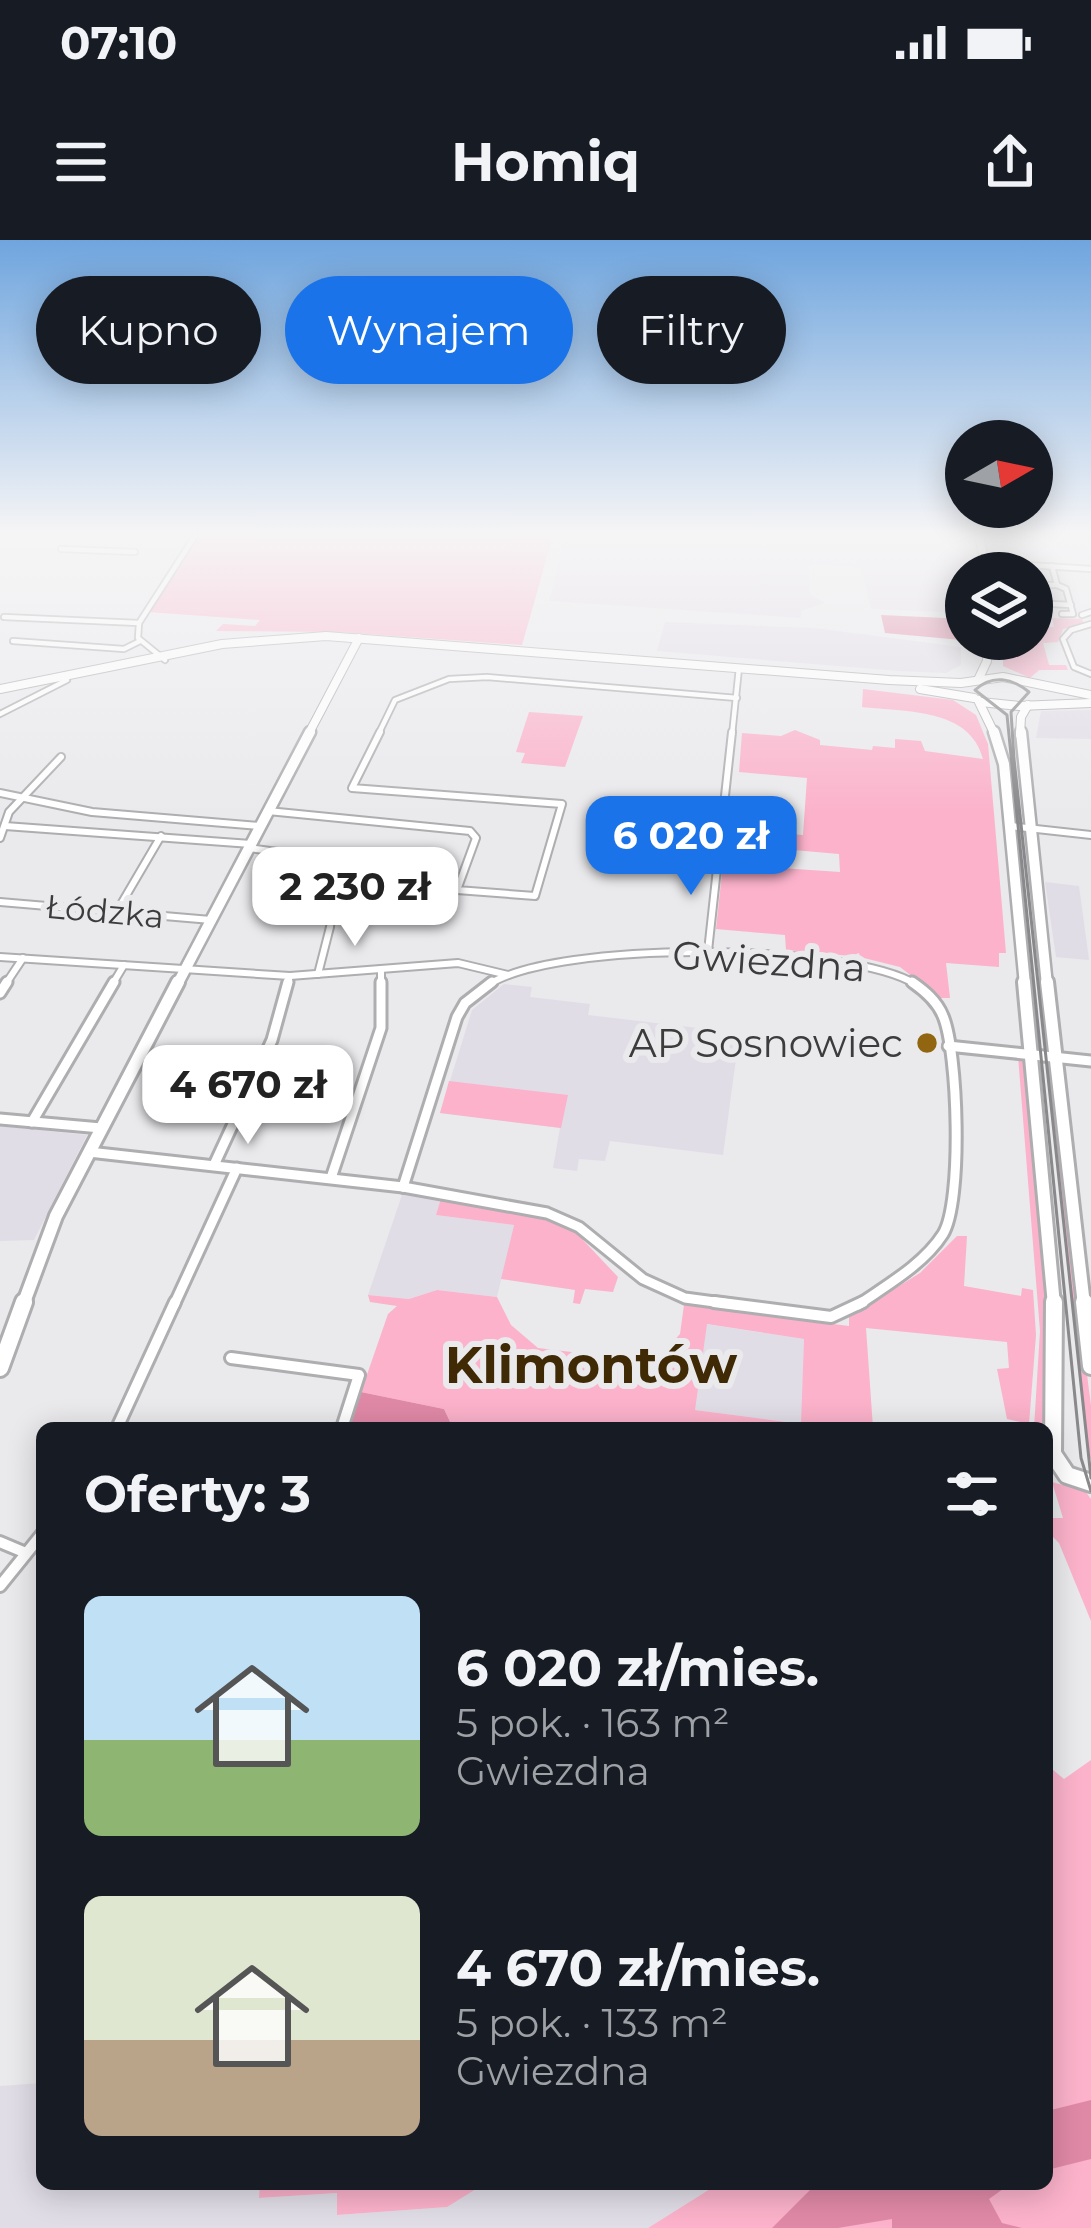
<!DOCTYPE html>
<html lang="pl">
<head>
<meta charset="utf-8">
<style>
	:root { --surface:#171b24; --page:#20242c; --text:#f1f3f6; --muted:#9ea1a6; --accent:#1a73e8 }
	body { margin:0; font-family:Montserrat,sans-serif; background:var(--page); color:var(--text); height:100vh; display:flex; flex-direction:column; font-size:45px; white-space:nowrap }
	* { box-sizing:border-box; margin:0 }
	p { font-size:39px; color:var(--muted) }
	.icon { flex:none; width:66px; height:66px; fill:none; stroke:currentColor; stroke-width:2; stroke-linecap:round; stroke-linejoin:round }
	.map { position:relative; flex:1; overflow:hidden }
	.drawer { position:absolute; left:36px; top:1182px; width:1017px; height:768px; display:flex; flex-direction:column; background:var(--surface); border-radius:18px; box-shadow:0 6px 30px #0003 }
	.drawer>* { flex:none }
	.top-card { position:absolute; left:36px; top:36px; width:1020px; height:108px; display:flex; gap:24px }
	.needle { width:78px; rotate:81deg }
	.controls { position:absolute; left:945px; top:180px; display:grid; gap:24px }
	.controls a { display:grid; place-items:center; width:108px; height:108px; border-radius:50%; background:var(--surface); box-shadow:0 6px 30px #0003; font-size:60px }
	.price { position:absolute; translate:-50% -102px; padding:0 27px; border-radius:24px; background:#fff; color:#222; font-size:39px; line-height:78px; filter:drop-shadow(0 3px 6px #0008) }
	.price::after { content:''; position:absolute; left:50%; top:72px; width:36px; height:27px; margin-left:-18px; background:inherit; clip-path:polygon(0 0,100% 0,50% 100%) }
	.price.active { background:var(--accent); color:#fff }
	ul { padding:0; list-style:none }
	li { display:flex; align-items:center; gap:36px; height:300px; padding:0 48px }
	li span { display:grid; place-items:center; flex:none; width:336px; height:240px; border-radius:18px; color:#555 }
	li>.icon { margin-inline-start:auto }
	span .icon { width:144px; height:144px; fill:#fffc; stroke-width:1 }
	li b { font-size:51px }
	h2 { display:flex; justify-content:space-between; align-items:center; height:144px; padding:0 48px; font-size:51px }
	.pill { padding:0 42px; border-radius:54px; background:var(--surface); box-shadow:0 6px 30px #0003; font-size:42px; line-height:108px }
	.pill.active { background:var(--accent); color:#fff }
	.status { display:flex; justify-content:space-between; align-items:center; height:84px; padding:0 60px; background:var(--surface); direction:ltr }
	.status svg { height:33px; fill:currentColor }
	header { display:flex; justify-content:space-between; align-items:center; height:156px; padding:0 48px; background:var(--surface); font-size:54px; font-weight:700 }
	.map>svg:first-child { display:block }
</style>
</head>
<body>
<div class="status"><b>07:10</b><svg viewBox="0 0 49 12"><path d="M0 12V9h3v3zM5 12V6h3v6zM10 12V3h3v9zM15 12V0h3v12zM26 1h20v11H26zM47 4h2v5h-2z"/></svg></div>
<header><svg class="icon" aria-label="menu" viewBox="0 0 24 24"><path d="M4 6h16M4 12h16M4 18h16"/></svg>Homiq<svg class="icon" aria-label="share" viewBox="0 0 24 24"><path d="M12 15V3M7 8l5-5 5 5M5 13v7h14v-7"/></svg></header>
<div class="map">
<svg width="1091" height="1988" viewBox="0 0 1091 1988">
	<rect width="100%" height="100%" fill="#eae9ec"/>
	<g fill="#e1dde7">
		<path d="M565,296H965L969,333L966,373L871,369L861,328L809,324L810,354L825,363L801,371V378L549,361Z"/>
		<path d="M1005,296H1091V320L1013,314L1007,311Z"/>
		<path d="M665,382L814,388L961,407V425L946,433L899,431L657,411Z"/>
		<path d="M1091,470V499L1036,498L1041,471Z"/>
		<path d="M1045,642L1079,646L1089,720L1056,717Z"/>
		<path d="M504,744L532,747L530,757L590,764L588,775L698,788V799L738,804L723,915L610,901L605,921L579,919L577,931L553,928L560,888L440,873L472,770Z"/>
		<path d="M0,886L87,895L34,1000L0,1001Z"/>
		<path d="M403,952L441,958L436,975L514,985L497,1057L437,1050L409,1059L368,1055Z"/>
		<path d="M706,1084L804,1099L802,1184L694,1170Z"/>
		<path d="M42,1843V1944H260V1958L337,1953L338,1975L446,1967L484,1944H718L648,1988H0V1846Z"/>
	</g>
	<g fill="#fbb2ca" fill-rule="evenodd">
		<path d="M198,296H553L522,405L340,392L216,391L223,384L255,386L260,380L148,372Z"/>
		<path d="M1052,378L1082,379L1084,384L1063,389L1058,402L1043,403L1049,425H1066L1068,430H1039L1030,438L1003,426V399H1032V386L1054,387Z"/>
		<path d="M863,449L953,460L976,475L988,504L1006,713H999V727L946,723L950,758H940L900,727L860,717L859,713L851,716L786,710L785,695L716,689L723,624L840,632L839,614L727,604L726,596L735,598L737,590L803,595L807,538L739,532L742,493L781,496L795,490L820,500V505L872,510L873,506L895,508V499L921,501L925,511L983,519C970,468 906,472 862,467Z"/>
		<path d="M529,472L583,476L565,527L521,523L525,513L516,512Z"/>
		<path d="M1018,816L1027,824L1049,1072L1044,1188H1034L1040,1091Z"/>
		<path d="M1047,818L1091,1166V1219L1088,1218Z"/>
		<path d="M449,841L568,855L561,888L440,873Z"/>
		<path d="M441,958C490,967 543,970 585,997L583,1000L618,1037L613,1052L585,1049L580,1064L573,1063L575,1050L501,1039L514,985L436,975Z"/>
		<path d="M957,996H967L964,1046L1021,1056L1022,1048L1033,1050L1036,1095L1029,1184L1007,1179L997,1129L1009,1128L1007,1102L866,1088L873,1188H453L444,1169L361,1152L388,1074L397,1066L370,1062L368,1055L409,1059L437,1050L497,1057L511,1085L538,1108L655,1122L680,1094L684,1065L849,1086V1077L920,1033ZM707,1084L804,1099L801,1184L695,1170Z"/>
		<path d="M1052,1242L1085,1251L1091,1259V1381L1059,1303L1048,1292L1050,1278H1063Z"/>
		<path d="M1091,1520V1988H648L718,1944H1047V1525L1064,1539Z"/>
		<path d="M260,1944H484L447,1967L337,1975V1953L259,1958Z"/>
	</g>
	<g fill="#e089a7">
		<path d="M881,375L966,379V399L983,402L885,393Z"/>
		<path d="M361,1152L444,1169L453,1188H349Z"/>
		<path d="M1091,1860V1919L1047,1930V1871Z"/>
		<path d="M816,1944H1010L989,1959L1002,1983L1022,1988H892V1979L838,1988H772Z"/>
	</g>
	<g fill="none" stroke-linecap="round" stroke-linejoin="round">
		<g stroke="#aeadb0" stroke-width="8">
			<g id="street-far3">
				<path d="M61,309L135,312"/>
				<path d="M997,323L1091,329"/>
				<path d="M1037,345H1057L1052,326"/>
				<path d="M1057,345L1066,349L1073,374H1062"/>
				<path d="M1032,363L1071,365"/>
				<path d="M1082,375L1091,372"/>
				<path d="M4,377L139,383"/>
				<path d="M1091,384L1071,390L1063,399L1074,427L1091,434"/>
				<path d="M13,401L124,409L140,401"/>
				<path d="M165,420L138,398L139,383L195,296"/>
				<path d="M0,474L67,440"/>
				<path d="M378,495L395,460L449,439L487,437L737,458"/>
				<path d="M732,495L739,428"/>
			</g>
		</g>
		<g stroke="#aeadb0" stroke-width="10">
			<g id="street-far2">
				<path d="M0,553L92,572L260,586"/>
				<path d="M268,571L470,591L476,598L457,650L535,656L562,564L352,548L380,492"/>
				<path d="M5,586L251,604"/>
				<path d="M1010,586L1091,595"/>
				<path d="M0,598L9,572L61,517"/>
				<path d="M249,608L338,620L330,687L318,734"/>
				<path d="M0,662L211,680"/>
				<path d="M117,671L161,596"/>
				<path d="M708,711L732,492"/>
				<path d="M0,717L290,736L458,723L508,735"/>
				<path d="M381,729V745"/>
				<path d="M5,745L23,718"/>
				<path d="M112,745L124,725"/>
				<path d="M287,745L290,736"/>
				<path d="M488,745C556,700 849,702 917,745"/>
			</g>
		</g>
		<g stroke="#aeadb0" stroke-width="15">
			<g id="street-far1">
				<path d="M0,753L7,742"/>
				<path d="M948,806L1091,821"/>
				<path d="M0,879L101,888"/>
				<path d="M32,882L114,742"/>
				<path d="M89,912L403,947"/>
				<path d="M214,925L272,800L288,742"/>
				<path d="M331,938L381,788V742"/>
				<path d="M403,947L547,973L579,987L643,1039L685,1058L737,1065"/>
				<path d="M403,947L457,777L465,763L492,742"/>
				<path d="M174,1065L237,928"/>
				<path d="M858,1065C887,1045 924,1024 943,994C963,962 958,811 943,776C937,761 925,751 912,742"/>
			</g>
		</g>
		<g stroke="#aeadb0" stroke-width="16">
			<g id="street">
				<path d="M714,1062L831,1077L863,1062"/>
				<path d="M231,1118L359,1135L342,1188"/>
				<path d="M117,1188L175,1062"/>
				<path d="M0,1302L26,1313"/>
				<path d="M0,1346L42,1294"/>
			</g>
		</g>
		<g stroke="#aeadb0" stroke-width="10">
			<g id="secondary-far3">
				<path d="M979,296L984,318"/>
				<path d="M984,318L995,320L997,323L977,321Z"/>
				<path d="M978,440L987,421L988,399"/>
				<path d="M0,449L222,404L326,396L889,440L961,443L1003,437L1091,455"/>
				<path d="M920,449L974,458"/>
				<path d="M978,460L995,495"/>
				<path d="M981,462L1019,466L1091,463"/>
				<path d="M308,495L359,398"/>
				<path d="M1020,495L1021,477L1028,465"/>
			</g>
		</g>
		<g stroke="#aeadb0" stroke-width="15">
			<g id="secondary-far2">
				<path d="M994,492L1004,524L1025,745"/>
				<path d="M1021,492L1047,745"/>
				<path d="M177,745L310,492"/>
			</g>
		</g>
		<g stroke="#aeadb0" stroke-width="18">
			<g id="secondary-far1">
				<path d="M1024,742L1054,1065"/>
				<path d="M1047,742L1084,1065"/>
				<path d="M23,1065L56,976L178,742"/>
			</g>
		</g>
		<g stroke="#aeadb0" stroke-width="22">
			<g id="secondary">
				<path d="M1054,1062L1053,1214L1067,1235L1091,1243"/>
				<path d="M1084,1062L1091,1126"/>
				<path d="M0,1128L24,1062"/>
			</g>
		</g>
		<use href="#street-far3" stroke="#fff" stroke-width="4.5"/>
		<use href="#street-far2" stroke="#fff" stroke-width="6"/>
		<use href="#street-far1" stroke="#fff" stroke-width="9"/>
		<use href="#street" stroke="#fff" stroke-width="10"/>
		<use href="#secondary-far3" stroke="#fff" stroke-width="8"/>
		<use href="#secondary-far2" stroke="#fff" stroke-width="10"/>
		<use href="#secondary-far1" stroke="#fff" stroke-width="12"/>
		<use href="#secondary" stroke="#fff" stroke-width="16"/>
		<path stroke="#89888a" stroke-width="3" d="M1091,1238L1014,519L1011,472L1029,452C1012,438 992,434 975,450L1007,475L1081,1218L1091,1251"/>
	</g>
	<linearGradient id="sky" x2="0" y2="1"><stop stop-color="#6fa5de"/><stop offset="0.51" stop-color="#f6f5f6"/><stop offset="1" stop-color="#f6f5f6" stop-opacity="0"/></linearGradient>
	<rect width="1091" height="575" fill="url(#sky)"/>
	<circle fill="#926511" stroke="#eae9ec" stroke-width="4.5" cx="927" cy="803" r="12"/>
	<g text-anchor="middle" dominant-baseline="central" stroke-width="12" stroke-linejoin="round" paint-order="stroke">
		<g font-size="33" fill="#3c3c3d" stroke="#eae9ec">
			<text transform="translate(105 671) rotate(5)">Łódzka</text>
		</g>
		<g font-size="39" fill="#3c3c3d" stroke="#eae9ec">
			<text transform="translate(769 721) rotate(4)">Gwiezdna</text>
		</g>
		<g font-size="39" fill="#3c3c3d" stroke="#eae9ec" text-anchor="end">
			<text x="903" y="803">AP Sosnowiec</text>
		</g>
		<g font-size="51" font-weight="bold" fill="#402a05" stroke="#eae9ec">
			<text x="591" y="1125">Klimontów</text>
		</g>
	</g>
</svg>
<div class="controls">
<a><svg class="needle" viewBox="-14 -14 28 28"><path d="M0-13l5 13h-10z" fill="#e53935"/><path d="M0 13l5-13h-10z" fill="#9ea1a6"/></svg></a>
<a><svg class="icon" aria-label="layers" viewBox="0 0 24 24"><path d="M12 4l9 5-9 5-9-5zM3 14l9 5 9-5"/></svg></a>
</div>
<b class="price active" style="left:691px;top:658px">6 020 zł</b>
<b class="price" style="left:355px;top:709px">2 230 zł</b>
<b class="price" style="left:248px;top:907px">4 670 zł</b>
<div class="top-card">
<a class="pill">Kupno</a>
<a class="pill active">Wynajem</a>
<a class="pill">Filtry</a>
</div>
<section class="drawer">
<h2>Oferty: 3<svg class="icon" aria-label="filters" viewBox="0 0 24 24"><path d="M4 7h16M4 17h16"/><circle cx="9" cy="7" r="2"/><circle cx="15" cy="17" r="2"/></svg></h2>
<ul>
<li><span style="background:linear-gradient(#bfe0f5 60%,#8fb573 0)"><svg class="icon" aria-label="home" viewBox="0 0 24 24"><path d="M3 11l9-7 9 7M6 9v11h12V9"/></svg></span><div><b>6 020 zł/mies.</b><p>5 pok. · 163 m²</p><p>Gwiezdna</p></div></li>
<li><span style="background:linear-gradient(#dfe7d0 60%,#b9a48a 0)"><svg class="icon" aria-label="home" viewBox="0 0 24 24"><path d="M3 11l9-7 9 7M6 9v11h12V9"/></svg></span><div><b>4 670 zł/mies.</b><p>5 pok. · 133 m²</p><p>Gwiezdna</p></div></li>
</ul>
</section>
</div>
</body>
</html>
